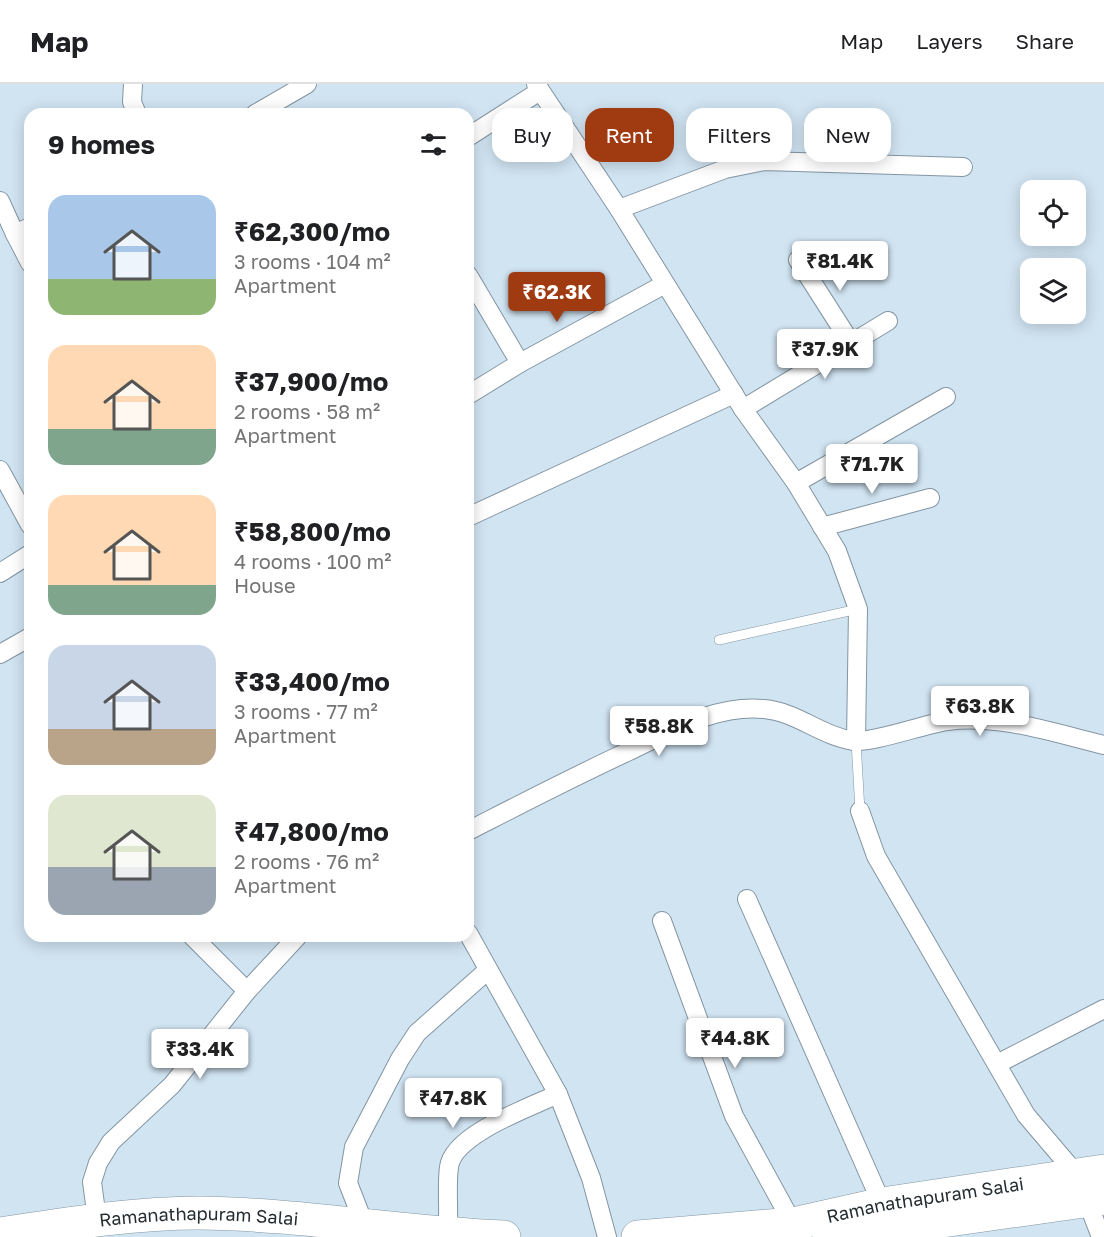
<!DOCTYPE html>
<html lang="en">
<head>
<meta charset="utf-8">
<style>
	:root { --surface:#fff; --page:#f6f6f6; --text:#202124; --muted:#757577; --line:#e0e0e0; --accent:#a03a11 }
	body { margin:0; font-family:"Golos Text",sans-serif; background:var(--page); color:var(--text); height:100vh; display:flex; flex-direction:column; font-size:22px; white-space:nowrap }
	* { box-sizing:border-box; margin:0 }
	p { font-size:20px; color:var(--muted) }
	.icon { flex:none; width:33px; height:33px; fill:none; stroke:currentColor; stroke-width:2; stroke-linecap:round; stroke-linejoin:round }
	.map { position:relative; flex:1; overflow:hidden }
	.drawer { position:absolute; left:24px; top:24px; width:450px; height:834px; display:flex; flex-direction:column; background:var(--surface); border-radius:18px; box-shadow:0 3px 15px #0003 }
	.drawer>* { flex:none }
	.hud { position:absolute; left:492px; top:24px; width:522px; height:54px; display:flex; gap:12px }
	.controls { position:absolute; left:1020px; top:96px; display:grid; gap:12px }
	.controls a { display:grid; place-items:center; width:66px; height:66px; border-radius:12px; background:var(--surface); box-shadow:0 3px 15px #0003; font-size:30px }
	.price { position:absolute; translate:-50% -51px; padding:0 14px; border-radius:6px; background:#fff; color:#222; font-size:20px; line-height:39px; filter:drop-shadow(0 2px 3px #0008) }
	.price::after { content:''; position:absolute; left:50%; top:36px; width:18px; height:14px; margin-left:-9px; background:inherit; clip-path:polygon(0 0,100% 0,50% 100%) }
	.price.active { background:var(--accent); color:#fff }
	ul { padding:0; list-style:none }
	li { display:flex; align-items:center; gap:18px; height:150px; padding:0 24px }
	li span { display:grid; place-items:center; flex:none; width:168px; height:120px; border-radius:18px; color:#555 }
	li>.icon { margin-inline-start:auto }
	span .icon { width:72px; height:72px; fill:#fffc; stroke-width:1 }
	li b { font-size:26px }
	h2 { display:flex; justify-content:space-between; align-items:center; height:72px; padding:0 24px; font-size:26px }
	.pill { padding:0 21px; border-radius:18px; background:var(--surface); box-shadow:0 3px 15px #0003; font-size:21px; line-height:54px }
	.pill.active { background:var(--accent); color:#fff }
	header { display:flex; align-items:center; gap:36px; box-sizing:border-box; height:84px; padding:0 30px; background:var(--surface); border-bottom:2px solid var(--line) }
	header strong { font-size:28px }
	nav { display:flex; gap:33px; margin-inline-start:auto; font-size:21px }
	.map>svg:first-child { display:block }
</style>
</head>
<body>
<header>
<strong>Map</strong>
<nav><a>Map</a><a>Layers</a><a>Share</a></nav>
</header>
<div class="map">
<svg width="1104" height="1153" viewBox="0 0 1104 1153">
	<rect width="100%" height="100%" fill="#d1e4f2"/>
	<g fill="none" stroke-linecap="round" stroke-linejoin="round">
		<g stroke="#8395a2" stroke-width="10">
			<g id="lane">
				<path d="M719,556L858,525"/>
				<path d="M856,657L860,727"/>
			</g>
		</g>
		<g stroke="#8395a2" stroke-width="20">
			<g id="street">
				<path d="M133,0L132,18L137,30"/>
				<path d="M536,0L619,125L743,325L796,399L837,467L858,525L856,657"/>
				<path d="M255,30L307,0"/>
				<path d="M468,53L540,7"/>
				<path d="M0,117L15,150L30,143"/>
				<path d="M619,125L725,85L764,77L963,83"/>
				<path d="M15,150L30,179"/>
				<path d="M798,176L851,259"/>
				<path d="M468,191L520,279"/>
				<path d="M468,311L520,279L665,200"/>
				<path d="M743,325L888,237"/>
				<path d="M0,386L30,441"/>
				<path d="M796,399L946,313"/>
				<path d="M468,433L734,310"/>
				<path d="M822,443L930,414"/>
				<path d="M0,489L30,470"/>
				<path d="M0,570L30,553"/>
				<path d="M860,727L876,772L1026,1031L1077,1091L1101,1153"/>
				<path d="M468,747C521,720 573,693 627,668C670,648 715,620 764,625C797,628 821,652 854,657C873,659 925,640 947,637C999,630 1054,649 1104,661"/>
				<path d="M747,815L882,1120"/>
				<path d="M662,837L734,1032L793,1140"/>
				<path d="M468,849L558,1010L591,1094L607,1153"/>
				<path d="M192,852L247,907"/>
				<path d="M997,980L1104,925"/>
				<path d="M97,1135L92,1098L98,1079L111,1058L172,1001L247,907L298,852"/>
				<path d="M364,1140L348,1099L354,1063L400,975L417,949L488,886"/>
				<path d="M447,1153C450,1130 446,1106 449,1083C453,1050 531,1023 558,1010"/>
			</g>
		</g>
		<g stroke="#8395a2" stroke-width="34">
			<g id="highway">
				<path id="s1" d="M0,1150C66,1140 133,1129 199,1129C301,1130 402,1149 504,1153"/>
				<path id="s2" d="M638,1153L793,1140L882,1120L1104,1087"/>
				<path d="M829,1153L1104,1114"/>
			</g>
		</g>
		<use href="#lane" stroke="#fff" stroke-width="9"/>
		<use href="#street" stroke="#fff" stroke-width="18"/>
		<use href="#highway" stroke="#fff" stroke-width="33"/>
	</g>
	<g text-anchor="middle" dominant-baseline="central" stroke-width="6" stroke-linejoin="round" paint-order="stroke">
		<g font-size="18" fill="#252d32" stroke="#d1e4f2">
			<text stroke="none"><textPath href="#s2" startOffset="290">Ramanathapuram Salai</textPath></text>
			<text stroke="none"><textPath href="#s1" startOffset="200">Ramanathapuram Salai</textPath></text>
		</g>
	</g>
</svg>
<div class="controls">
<a><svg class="icon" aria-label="locate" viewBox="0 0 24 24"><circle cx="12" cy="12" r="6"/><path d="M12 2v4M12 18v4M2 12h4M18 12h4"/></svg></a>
<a><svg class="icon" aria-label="layers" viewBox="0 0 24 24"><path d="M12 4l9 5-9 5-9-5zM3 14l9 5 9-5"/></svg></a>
</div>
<b class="price" style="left:840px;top:208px">₹81.4K</b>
<b class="price active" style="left:557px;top:239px">₹62.3K</b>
<b class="price" style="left:825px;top:296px">₹37.9K</b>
<b class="price" style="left:872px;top:411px">₹71.7K</b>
<b class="price" style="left:980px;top:653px">₹63.8K</b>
<b class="price" style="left:659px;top:673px">₹58.8K</b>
<b class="price" style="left:735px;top:985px">₹44.8K</b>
<b class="price" style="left:200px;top:996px">₹33.4K</b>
<b class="price" style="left:453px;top:1045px">₹47.8K</b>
<div class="hud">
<a class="pill">Buy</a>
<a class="pill active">Rent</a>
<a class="pill">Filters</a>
<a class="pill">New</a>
</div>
<section class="drawer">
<h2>9 homes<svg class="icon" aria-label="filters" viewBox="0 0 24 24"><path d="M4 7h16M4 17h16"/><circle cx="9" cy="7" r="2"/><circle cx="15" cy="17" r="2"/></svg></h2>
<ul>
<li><span style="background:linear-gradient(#a9c7e8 70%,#8fb573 0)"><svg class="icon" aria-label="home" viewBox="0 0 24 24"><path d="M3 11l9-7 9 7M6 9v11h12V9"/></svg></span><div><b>₹62,300/mo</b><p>3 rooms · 104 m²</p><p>Apartment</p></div></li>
<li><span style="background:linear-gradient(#ffd9b3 70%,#7fa58c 0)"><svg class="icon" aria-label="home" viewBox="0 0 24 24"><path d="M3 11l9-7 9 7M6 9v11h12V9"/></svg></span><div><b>₹37,900/mo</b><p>2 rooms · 58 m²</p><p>Apartment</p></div></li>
<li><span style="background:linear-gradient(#ffd9b3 75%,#7fa58c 0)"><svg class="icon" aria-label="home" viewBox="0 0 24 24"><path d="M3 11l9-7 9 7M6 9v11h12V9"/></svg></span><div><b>₹58,800/mo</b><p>4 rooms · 100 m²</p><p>House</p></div></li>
<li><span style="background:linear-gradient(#c9d6e8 70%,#b9a48a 0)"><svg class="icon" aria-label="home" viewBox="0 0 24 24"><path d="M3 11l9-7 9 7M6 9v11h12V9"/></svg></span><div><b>₹33,400/mo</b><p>3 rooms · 77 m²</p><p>Apartment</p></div></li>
<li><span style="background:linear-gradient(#dfe7d0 60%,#9aa5b1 0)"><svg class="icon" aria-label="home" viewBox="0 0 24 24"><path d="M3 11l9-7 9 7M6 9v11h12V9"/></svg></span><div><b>₹47,800/mo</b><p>2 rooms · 76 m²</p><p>Apartment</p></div></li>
</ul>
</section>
</div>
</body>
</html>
